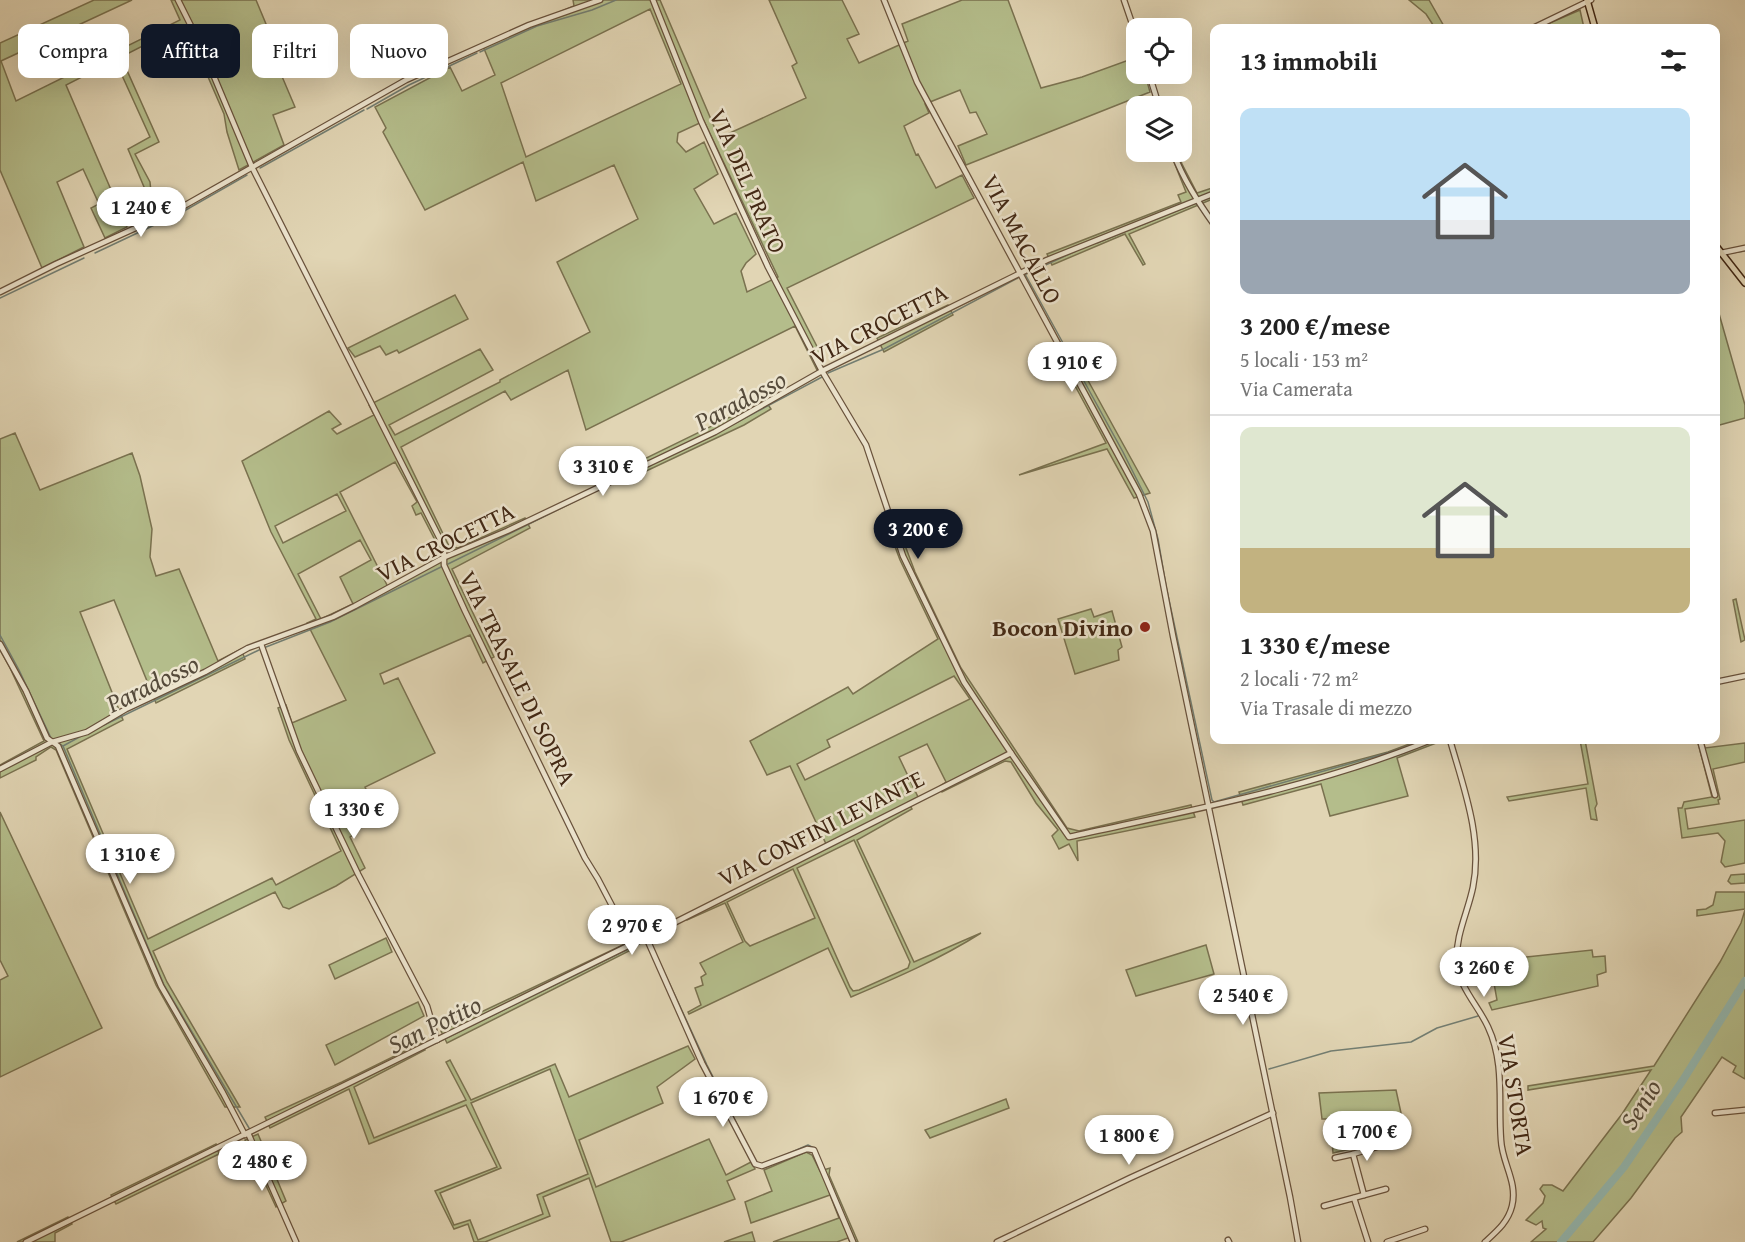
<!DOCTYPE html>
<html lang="it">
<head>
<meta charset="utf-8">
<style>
	:root { --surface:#fff; --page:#f6f6f6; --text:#222; --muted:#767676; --line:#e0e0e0; --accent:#111827 }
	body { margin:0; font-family:"Gentium Book Plus",serif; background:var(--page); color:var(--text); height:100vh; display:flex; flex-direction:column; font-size:22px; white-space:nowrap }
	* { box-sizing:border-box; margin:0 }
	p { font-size:20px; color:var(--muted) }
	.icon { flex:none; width:33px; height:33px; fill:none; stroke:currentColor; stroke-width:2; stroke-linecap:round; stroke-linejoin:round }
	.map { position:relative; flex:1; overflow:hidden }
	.sheet { position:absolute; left:1210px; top:24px; width:510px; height:720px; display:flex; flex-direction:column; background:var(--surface); border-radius:12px; box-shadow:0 6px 24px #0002 }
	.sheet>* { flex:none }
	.guide { position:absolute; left:18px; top:24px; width:570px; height:54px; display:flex; gap:12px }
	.buttons { position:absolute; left:1126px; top:18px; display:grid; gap:12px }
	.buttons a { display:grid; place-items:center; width:66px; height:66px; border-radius:12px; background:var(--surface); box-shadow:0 6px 24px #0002; font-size:30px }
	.price { position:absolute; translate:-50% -51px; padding:0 14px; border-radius:21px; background:#fff; color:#222; font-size:20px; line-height:39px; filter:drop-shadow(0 2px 3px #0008) }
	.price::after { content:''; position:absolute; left:50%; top:36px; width:18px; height:14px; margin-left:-9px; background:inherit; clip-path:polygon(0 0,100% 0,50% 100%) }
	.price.on { background:var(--accent); color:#fff }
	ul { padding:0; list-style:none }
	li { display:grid; align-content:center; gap:12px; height:318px; padding:0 30px }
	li+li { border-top:2px solid var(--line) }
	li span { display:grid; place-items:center; height:186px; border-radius:12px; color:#555 }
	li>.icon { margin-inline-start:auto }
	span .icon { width:108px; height:108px; fill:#fffc; stroke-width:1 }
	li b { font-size:26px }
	h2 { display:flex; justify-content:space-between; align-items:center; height:72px; padding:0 30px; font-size:26px }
	.chip { padding:0 21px; border-radius:12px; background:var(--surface); box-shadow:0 6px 24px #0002; font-size:21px; line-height:54px }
	.chip.on { background:var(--accent); color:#fff }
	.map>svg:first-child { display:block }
</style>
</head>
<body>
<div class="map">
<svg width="1745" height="1242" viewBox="0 0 1745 1242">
	<rect width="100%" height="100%" fill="#e1d5b4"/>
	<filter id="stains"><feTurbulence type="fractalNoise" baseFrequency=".00333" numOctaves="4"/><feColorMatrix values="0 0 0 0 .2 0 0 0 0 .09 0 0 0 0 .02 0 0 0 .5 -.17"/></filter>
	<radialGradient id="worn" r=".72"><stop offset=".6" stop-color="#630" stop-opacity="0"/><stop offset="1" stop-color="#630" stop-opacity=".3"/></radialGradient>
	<g fill="#b4bd8b" stroke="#7a7250" stroke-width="1.5" fill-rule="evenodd">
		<path d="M94,0H132L1,61L16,101L180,20L171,0H256L266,24L261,27L295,107L273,115L284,145L239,170L227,132L224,114L199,56L192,59L181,34L161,43L158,38L121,57L159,142L135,154L150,182L151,192L147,194L128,149L150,137L115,60L66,85L127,227L105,238L91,208L99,204L83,169L57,182L84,247L42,268L0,170V43Z"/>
		<path d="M573,0H660L719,138L806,98L792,66L797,63L769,0H842L859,34L847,39L859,63L908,41L902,24L962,0H1008L1041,88L1082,77L1137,57V74H1145L1150,92L966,165L958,146L987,134L976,112L970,113L960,90L925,104L929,113L904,126L916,155L918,154L936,188L962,175L974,198L787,288L825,362L817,370L795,326L586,430L568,370L511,400L505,391L401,447L449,546L458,548L525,518L530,528L452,569L494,657L483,663L470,635L380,674L384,684L398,678L435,753L365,787L374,807L348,819L355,834L350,837L365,868L336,886L289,909L283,907L275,892L153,951L167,982L240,1107H225L156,985L56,750L51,747L36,757V760L0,778V765L44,741L10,668L0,650V439L15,433L40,490L132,453L140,476L152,529L150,557L156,576L179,569L218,661L241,649L245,659L156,703L114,600L80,612L123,720L67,749L148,939L272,878L276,885L341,851L289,740L278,708L286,705L292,723L346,700L307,623L316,619L271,532L242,461L329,411L341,424L332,429L337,434L374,415L369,405L480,349L493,370L389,425L395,435L500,382V380L590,332L557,262L638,219L614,165L536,201L523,162L425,210L383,132L386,128L375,107L450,67L462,91L495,75L482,44L574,6ZM650,9L681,84L526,157L501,83ZM704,121L778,277L747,292L741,271L746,263L756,254L736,213L714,224L694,189L718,174L704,142L686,152L677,142L678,133ZM395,462L417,502L412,506L416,515L421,513L437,544L440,557L388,587L340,492ZM337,494L346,511L283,543L275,526ZM360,540L371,560L340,577L353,604L321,619L298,574Z"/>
		<path d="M1409,0H1429L1445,28H1435L1426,14Z"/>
		<path d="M1580,10L1584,28H1538Z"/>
		<path d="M1170,152H1178L1182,164L1197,193L1215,187V198L1129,234L1145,264L1143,265L1125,234L1052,265L1047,254L1181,202L1178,195L1186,192Z"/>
		<path d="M455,295L468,319L399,353L397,350L386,355L380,346L355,357L348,348Z"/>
		<path d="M1716,303L1745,405V418L1716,426Z"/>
		<path d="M948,305L953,315L884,352L877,338Z"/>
		<path d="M1085,375L1150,493L1134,498L1107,449L1019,475L1106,443L1073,382Z"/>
		<path d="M765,400L771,409L744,425L642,473L636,463Z"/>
		<path d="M900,532L915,572L961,668L1067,828L1079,831L1191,805L1195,817L1077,841L1078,861L1069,844L1059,849L1052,836L1058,830L1036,803L1011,762L1005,761L942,792L940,786L946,782L927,744L899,757L918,797L908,802L912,809L857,840L914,962L981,933C940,959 896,978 851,997L828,948L689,1014L688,1012L701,1005L695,988L703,985L701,977L706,974L700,963L743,942L725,903L687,920L685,915L826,844L790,766L767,775L750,741L848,687L853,694L938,639L900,560L891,536ZM954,676L970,699L805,780L797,764L830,747L827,740ZM854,840L910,962L908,968L859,990L853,991L850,987L797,868ZM793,869L815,918L750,946L745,941L727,902Z"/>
		<path d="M1736,599L1745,640L1741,642L1733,600Z"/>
		<path d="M1091,609L1094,617L1112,611L1122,647L1118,650L1119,660L1075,674L1058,619Z"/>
		<path d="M1420,740H1444L1397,758L1408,796L1330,816L1321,784L1243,805L1239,792L1388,752Z"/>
		<path d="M1580,740H1585L1597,804L1595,808L1597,820L1591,819L1586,788L1509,801L1507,797L1588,784Z"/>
		<path d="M1703,742L1705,748L1745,743V762L1713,769L1720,799L1718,800L1719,804L1685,809L1688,829L1745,820V863L1725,867L1721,862L1725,841L1718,833L1682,838L1678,808H1682L1684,802L1712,797L1698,743Z"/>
		<path d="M0,812L102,1028L0,1077V980L8,976L0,960Z"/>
		<path d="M1745,874V883L1731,884L1728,881L1731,875Z"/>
		<path d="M1716,892H1745V909L1697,916V910L1706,909L1713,905Z"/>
		<path d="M1745,910V1079L1733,1072L1736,1066L1722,1057L1681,1117L1682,1132L1675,1138L1631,1198L1593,1242H1531L1546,1229L1543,1228L1542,1221L1536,1225L1526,1220L1543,1203L1545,1196L1540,1189L1543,1185H1552L1563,1191L1622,1114L1651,1070L1528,1090V1086L1654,1066L1720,962L1741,923Z"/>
		<path d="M386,938L392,952L335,979L329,965Z"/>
		<path d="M627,943L631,950L447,1043L441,1031Z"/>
		<path d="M1206,945L1214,974L1136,996L1126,970Z"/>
		<path d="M1592,950L1593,957L1605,956L1606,972L1597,975L1598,986L1492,1010L1489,1003L1497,1000L1490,961Z"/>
		<path d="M418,1002L424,1016L335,1065L326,1045Z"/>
		<path d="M421,1043L425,1050L354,1087L374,1138L466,1100L446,1062L450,1060L471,1100L555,1064L569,1097L688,1046L695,1059L657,1087L663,1103L579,1140L596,1187L709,1139L726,1175L751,1162L755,1169L727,1181L735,1199L621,1242H611L589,1178L543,1197L550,1216L485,1242H474L468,1224L454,1229L435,1191L497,1167L466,1105L369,1144L349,1089L270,1128L265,1117L342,1082ZM550,1069L588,1174L537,1195L543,1214L478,1240L470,1220L454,1225L440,1193L501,1168L471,1103Z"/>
		<path d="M1396,1090L1406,1136L1333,1153L1330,1119H1322L1319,1093Z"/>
		<path d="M1006,1099L1009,1108L930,1138L925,1130Z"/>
		<path d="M258,1134L286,1201L276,1207L245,1140Z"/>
		<path d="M216,1144L219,1154L116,1204L111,1195Z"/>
		<path d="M806,1152L812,1155L820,1171L830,1168L829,1175L858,1242H850L848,1238L837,1242H773L839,1218L830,1195L751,1223L745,1202L772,1191L764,1170Z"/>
		<path d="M68,1217L72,1224L55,1233V1242H17Z"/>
		<path d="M752,1232L755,1242H724Z"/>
	</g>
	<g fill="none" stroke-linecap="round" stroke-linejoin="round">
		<g stroke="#737e72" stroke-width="1.5">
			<path d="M1539,28L1555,20"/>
			<path d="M480,52L537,26L592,10L616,0"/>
			<path d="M367,109L409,85L477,53"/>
			<path d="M260,168L364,110"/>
			<path d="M1201,201L1206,199"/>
			<path d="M1196,203L1204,214"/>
			<path d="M1097,243L1196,203"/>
			<path d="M95,253L184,211L247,175"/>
			<path d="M1725,254L1745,251"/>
			<path d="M1025,274L1123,452L1148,502L1158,539L1166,586L1212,800L1214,802L1398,750"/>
			<path d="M1024,275L1076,251"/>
			<path d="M0,298L84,258"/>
			<path d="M828,373L884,349L1018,278"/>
			<path d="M717,433L822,377"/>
			<path d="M448,564L604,487"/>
			<path d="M0,635L19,670L51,738"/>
			<path d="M266,647L330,622L441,567"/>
			<path d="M104,725L259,650"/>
			<path d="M60,744L63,746L83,735"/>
			<path d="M63,746L164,985L252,1133L645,941"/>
			<path d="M1402,749L1423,740"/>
			<path d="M649,939L707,1065L748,1146"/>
			<path d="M1269,1069L1331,1051L1411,1042L1437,1028L1478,1016"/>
			<path d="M783,1156L808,1145L814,1148"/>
			<path d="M845,1218L856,1242"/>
		</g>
		<path stroke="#94b8b0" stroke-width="8" d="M1561,1242L1624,1167L1683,1080L1745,981"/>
		<g stroke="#69523c" stroke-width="7">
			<g id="minor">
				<path d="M178,0L202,48L252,167L444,547V565L465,611L585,858L598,879L632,944"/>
				<path d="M653,0L701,121L768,267L822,371L866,445L903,556L964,682L1011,753"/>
				<path d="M884,0L917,82L1139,494L1153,531L1173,636L1290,1197L1298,1242"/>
				<path d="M1124,0L1137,38"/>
				<path d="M1533,28L1591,0"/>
				<path d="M1149,74L1159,106"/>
				<path d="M1173,152C1183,179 1198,202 1215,226"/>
				<path d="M1721,253L1745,248"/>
				<path d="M0,292L56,264L182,207L406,80L529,25L600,0"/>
				<path d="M0,644L26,691L47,738L58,746L161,986L223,1093L245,1135"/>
				<path d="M261,644L299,751L358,874L427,1006L437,1040"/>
				<path d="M1716,682L1745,676"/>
				<path d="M1450,740C1463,786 1483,838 1473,887C1468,912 1455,936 1457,962C1459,988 1478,1005 1488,1027C1505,1063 1498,1102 1501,1140C1502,1163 1518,1182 1512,1206C1508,1222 1497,1231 1485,1242"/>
				<path d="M1700,740L1715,795"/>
				<path d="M0,769L52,742L87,732L126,709L205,672L248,648L333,617L355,606L445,557L507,531L715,432L822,371L1047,260L1215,193"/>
				<path d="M646,937L702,1063L755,1164L762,1166L807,1149L814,1150L853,1242"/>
				<path d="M1715,1113L1745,1110"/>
				<path d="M248,1133L296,1242"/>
				<path d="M1335,1158L1353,1154"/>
				<path d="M1364,1195L1353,1154L1394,1142"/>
				<path d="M1354,1198L1368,1242"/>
				<path d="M1324,1206L1386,1189"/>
				<path d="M1228,1240L1229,1242"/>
				<path d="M26,1242L646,937L1011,753L1069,837C1191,810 1315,787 1431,740"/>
				<path d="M997,1242L1130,1178L1273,1113"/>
				<path d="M1387,1242L1425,1229"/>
			</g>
		</g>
		<g stroke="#412714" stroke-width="8">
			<g id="major">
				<path d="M1587,0L1595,28"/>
				<path d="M1716,246L1745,283"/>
			</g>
		</g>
		<use href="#minor" stroke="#ece4ce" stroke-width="4.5"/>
		<use href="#major" stroke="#e1d5b4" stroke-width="5"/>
	</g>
	<circle fill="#8f2418" stroke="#ece4ce" stroke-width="2" cx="1145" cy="627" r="6"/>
	<g text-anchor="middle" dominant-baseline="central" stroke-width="5" stroke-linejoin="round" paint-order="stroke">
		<g font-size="24" fill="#412714" stroke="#ece4ce">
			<text transform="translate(748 181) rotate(66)">VIA DEL PRATO</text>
			<text transform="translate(1022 239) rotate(62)">VIA MACALLO</text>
			<text transform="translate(879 324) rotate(-27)">VIA CROCETTA</text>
			<text transform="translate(445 542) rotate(-26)">VIA CROCETTA</text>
			<text transform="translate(518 678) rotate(64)">VIA TRASALE DI SOPRA</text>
			<text transform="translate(821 828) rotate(-27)">VIA CONFINI LEVANTE</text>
			<text transform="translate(1516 1095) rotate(81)">VIA STORTA</text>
		</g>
		<g font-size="24" font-weight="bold" fill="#412714" stroke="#ece4ce" text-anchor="end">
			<text x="1133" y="627">Bocon Divino</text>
		</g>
		<g font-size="26" font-style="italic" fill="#564b3b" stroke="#ece4ce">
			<text transform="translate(740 400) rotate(-28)">Paradosso</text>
			<text transform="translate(152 683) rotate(-26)">Paradosso</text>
			<text transform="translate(434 1024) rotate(-26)">San Potito</text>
			<text transform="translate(1640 1104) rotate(-57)">Senio</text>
		</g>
	</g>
	<rect width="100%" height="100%" filter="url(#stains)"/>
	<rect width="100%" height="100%" fill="url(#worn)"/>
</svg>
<div class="buttons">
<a><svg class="icon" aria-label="locate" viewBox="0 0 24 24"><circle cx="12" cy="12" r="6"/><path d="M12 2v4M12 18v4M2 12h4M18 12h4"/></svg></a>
<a><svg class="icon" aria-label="layers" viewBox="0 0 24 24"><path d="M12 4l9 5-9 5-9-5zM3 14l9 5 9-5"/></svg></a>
</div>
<b class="price" style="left:141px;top:238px">1 240 €</b>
<b class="price" style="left:1072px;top:393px">1 910 €</b>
<b class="price" style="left:603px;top:497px">3 310 €</b>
<b class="price on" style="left:918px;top:560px">3 200 €</b>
<b class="price" style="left:354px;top:840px">1 330 €</b>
<b class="price" style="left:130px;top:885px">1 310 €</b>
<b class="price" style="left:632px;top:956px">2 970 €</b>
<b class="price" style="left:1484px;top:998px">3 260 €</b>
<b class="price" style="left:1243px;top:1026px">2 540 €</b>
<b class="price" style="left:723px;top:1128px">1 670 €</b>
<b class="price" style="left:1367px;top:1162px">1 700 €</b>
<b class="price" style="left:1129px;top:1166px">1 800 €</b>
<b class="price" style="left:262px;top:1192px">2 480 €</b>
<div class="guide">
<a class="chip">Compra</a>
<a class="chip on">Affitta</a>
<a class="chip">Filtri</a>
<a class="chip">Nuovo</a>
</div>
<section class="sheet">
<h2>13 immobili<svg class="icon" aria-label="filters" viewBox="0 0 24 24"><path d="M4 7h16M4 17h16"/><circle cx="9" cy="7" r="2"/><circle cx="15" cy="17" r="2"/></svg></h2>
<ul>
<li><span style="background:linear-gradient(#bfe0f5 60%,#9aa5b1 0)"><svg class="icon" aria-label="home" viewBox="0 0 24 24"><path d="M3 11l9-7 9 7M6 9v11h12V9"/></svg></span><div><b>3 200 €/mese</b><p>5 locali · 153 m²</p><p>Via Camerata</p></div></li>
<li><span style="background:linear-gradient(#dfe7d0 65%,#c2b280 0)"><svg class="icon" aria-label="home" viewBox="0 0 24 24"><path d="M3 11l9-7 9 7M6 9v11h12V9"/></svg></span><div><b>1 330 €/mese</b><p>2 locali · 72 m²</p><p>Via Trasale di mezzo</p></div></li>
</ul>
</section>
</div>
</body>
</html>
